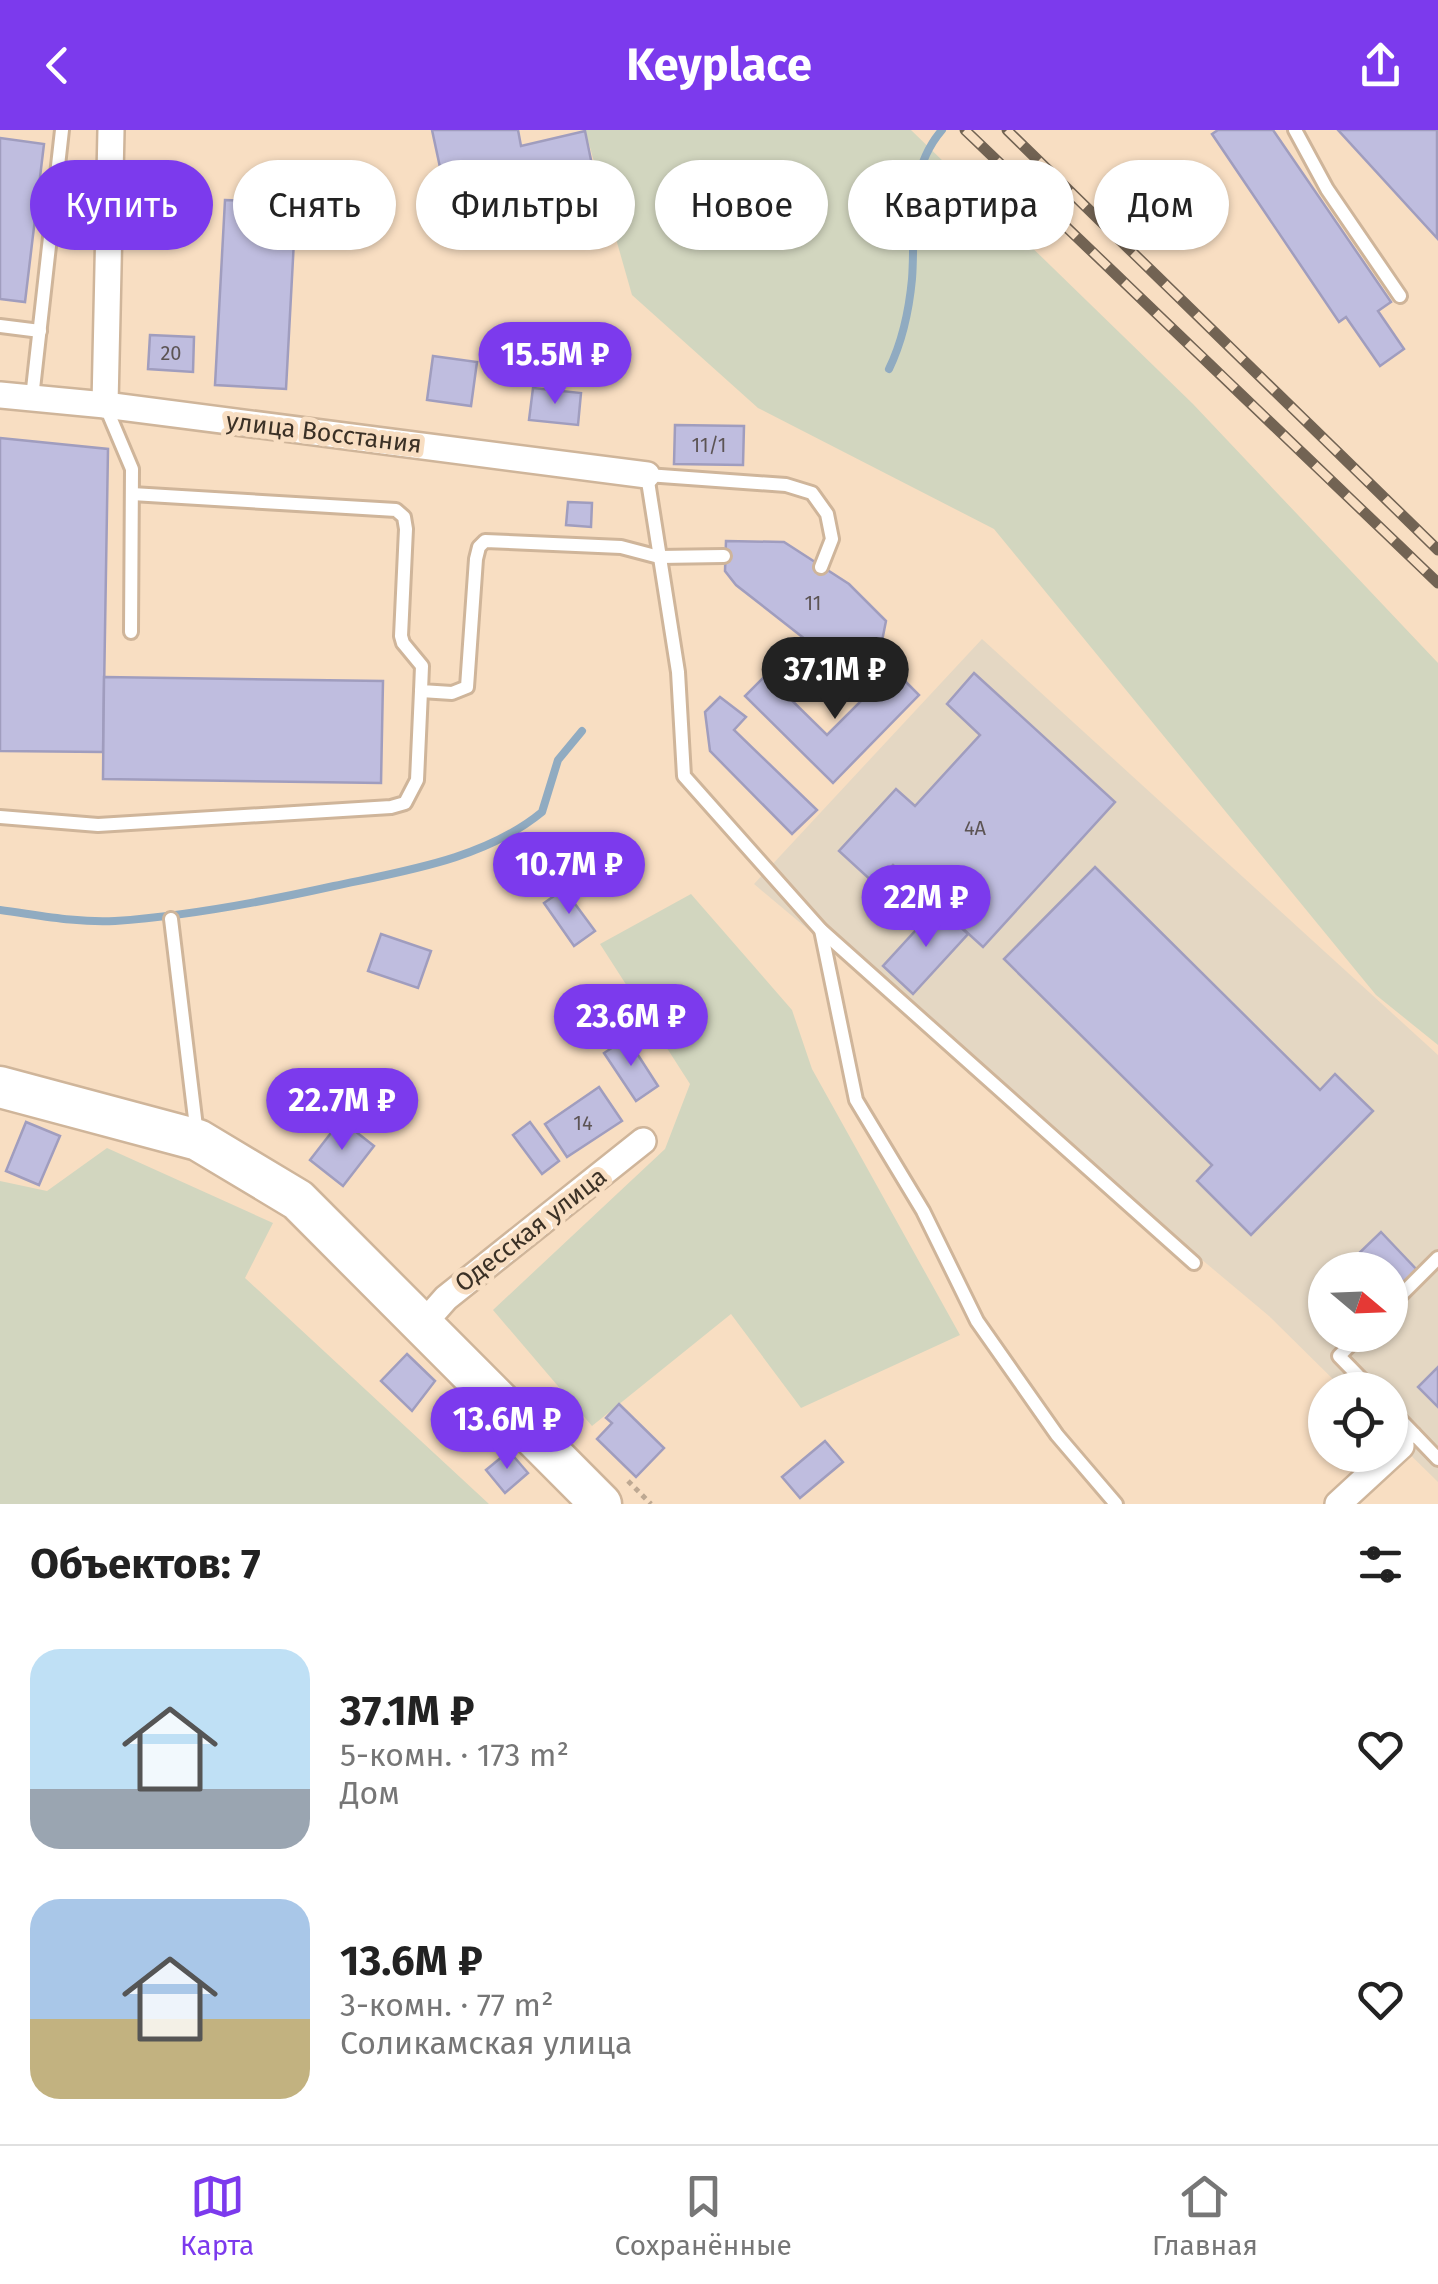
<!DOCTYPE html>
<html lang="ru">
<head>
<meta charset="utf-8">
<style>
	:root { --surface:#fff; --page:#f2f2f2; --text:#222; --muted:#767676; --line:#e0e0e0; --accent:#7c3aed }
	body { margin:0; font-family:"Fira Sans",sans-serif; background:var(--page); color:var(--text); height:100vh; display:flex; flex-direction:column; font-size:38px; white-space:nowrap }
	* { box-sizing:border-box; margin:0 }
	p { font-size:32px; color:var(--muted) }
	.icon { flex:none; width:55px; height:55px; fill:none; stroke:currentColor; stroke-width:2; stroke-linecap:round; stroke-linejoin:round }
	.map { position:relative; height:1374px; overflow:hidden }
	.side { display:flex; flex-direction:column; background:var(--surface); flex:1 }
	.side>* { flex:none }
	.hud { position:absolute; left:30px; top:30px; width:1380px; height:90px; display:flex; gap:20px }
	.needle { width:65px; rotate:109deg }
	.buttons { position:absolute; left:1308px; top:1122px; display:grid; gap:20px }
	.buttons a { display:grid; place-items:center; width:100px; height:100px; border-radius:50%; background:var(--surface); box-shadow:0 2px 8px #0004; font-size:50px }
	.price { position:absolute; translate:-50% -85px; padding:0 22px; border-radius:35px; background:var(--accent); color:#fff; font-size:32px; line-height:65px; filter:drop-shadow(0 2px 5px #0008) }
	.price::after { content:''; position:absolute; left:50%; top:60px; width:30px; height:22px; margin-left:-15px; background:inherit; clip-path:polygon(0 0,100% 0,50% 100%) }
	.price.selected { background:#222; color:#fff }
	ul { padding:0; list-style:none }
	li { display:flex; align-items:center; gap:30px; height:250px; padding:0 30px }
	li span { display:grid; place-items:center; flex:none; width:280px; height:200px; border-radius:30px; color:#555 }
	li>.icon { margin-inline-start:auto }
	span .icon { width:120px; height:120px; fill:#fffc; stroke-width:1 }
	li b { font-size:42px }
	h2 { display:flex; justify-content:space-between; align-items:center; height:120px; padding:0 30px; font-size:42px }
	.tag { padding:0 35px; border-radius:45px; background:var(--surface); box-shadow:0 2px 8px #0004; font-size:35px; line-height:90px }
	.tag.selected { background:var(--accent); color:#fff }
	header { display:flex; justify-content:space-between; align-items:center; height:130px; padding:0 30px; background:var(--accent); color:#fff; font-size:45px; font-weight:700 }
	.menu { display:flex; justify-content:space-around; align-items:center; height:140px; border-top:2px solid var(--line); background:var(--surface); font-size:28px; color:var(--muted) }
	.menu a { display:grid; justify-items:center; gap:5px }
	.menu .selected { color:var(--accent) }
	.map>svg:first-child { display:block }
</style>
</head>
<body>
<header><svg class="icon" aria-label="back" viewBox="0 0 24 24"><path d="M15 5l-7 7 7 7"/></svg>Keyplace<svg class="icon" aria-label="share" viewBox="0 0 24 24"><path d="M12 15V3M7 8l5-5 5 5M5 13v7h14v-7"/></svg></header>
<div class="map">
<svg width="1438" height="1374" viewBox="0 0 1438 1374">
	<rect width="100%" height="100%" fill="#f8dec2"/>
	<path fill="#e4d7c3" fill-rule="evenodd" d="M982,509L1438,925V1352L1390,1305V1260H1344L1269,1186L754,754ZM1325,1140H1390V1205H1325Z"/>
	<g fill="#d2d6bf">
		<path d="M585,0H911L1193,274L1438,533V915L1376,865L994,399L758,278L632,165Z"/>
		<path d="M691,764L792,880L812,939L960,1205L801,1278L731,1184L592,1296L493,1180L665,1019L690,954L600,814Z"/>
		<path d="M107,1018L273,1093L245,1148L489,1374H0V1051L47,1061Z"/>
	</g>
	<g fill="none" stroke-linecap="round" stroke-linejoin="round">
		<g stroke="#90abc1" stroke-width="8">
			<path d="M889,239C903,210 909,181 912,149C916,97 905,43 942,0"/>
			<path d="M0,780C38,785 76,793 115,791C189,786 262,772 334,756C404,741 485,729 542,682L558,630L582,601"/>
		</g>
	</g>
	<g fill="#bfbddf" stroke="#a09dbe" stroke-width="2.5">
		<path d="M432,0H518L521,16L585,1L598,64L506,85L502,67L449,79Z"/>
		<path d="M1218,0H1273L1391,172L1378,181L1404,219L1380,236L1346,187L1339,192L1212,4Z"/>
		<path d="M1338,0H1437V108Z"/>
		<path d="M0,8L44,14L25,172L0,169Z"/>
		<path d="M225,70L296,73L286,259L215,255Z"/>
		<path d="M150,205L194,207L193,242L148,239Z"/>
		<path d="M433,226L477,232L471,276L427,270Z"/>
		<path d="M533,258L581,263L578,295L529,290Z"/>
		<path d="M675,295L744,296L743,335L674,334Z"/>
		<path d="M0,308L108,319L103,622L0,621Z"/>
		<path d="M568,372L592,373L591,397L566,395Z"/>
		<path d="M726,411L784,412L849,454L886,491L881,516L810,513L736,455L725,441Z"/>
		<path d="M893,539L919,565L833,653L745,566L766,545L827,605Z"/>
		<path d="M974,543L1115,672L983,817L893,735L875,754L839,721L896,659L915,676L980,605L947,574Z"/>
		<path d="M104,547L383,551L381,653L103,649Z"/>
		<path d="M720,567L746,587L734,600L817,680L792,704L710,621L705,582Z"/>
		<path d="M1095,737L1320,960L1335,944L1373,981L1251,1105L1197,1051L1212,1035L1004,829Z"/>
		<path d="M564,759L595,801L574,816L544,773Z"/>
		<path d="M938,776L968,804L913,864L883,836Z"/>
		<path d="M381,804L431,821L418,858L368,841Z"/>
		<path d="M627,908L658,956L636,971L604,923Z"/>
		<path d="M599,957L622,991L567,1027L545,994Z"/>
		<path d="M341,990L374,1016L343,1056L310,1030Z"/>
		<path d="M26,992L60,1006L39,1055L6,1041Z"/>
		<path d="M530,992L559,1031L542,1044L513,1005Z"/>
		<path d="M1381,1102L1417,1140L1391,1165L1390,1140H1366L1354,1128Z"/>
		<path d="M407,1224L435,1251L412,1281L381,1251Z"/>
		<path d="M1438,1237V1277L1418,1257Z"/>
		<path d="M619,1274L664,1318L636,1347L597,1309L612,1293L606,1288Z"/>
		<path d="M825,1311L843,1332L800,1368L782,1347Z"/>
		<path d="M509,1321L528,1343L505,1363L486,1340Z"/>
	</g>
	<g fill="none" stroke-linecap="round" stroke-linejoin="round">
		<g stroke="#cfb59a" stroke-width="18">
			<g id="lane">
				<path d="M1295,0L1327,59L1400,166"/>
				<path d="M0,196L40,201"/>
				<path d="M32,268L62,0"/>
				<path d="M105,275L132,339L131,502"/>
				<path d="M132,364L396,380L404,387L406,399L401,506L403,513L422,536L421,561L452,563L467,557L476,429L479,417L485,411L621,417L659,427L724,426"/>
				<path d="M821,437L832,409L827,384L812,363L786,355L647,345L678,542L684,646L821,800L1194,1133"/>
				<path d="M0,687L98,695L391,677L405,673L417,650L421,561"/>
				<path d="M171,789L197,1005"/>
				<path d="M821,800L856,970L923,1081L977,1191L1057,1305L1116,1374"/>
				<path d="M1390,1176L1438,1128"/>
				<path d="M1360,1205L1339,1226L1372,1260"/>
				<path d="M1390,1279L1414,1304"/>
				<path d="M1401,1316L1414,1304L1438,1329"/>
			</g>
		</g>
		<g stroke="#cfb59a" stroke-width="30">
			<g id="street">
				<path d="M0,265L105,275L647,345"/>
				<path d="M105,275L111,0"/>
				<path d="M423,1194L446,1168L643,1011"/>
				<path d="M1338,1374L1401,1316"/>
			</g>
		</g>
		<g stroke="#cfb59a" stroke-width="45">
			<path id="primary" d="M0,957L198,1010L298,1070L601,1374"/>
		</g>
		<path stroke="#bda892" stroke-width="5" stroke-dasharray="5 5" stroke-linecap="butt" d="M628,1351L651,1374"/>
		<use href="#lane" stroke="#fff" stroke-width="12"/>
		<use href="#street" stroke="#fff" stroke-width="25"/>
		<use href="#primary" stroke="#fff" stroke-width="40"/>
		<g stroke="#726353" stroke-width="11">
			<g id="rail">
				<path d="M965,0L1438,453"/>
				<path d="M1007,0L1438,420"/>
			</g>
		</g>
		<use href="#rail" stroke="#f8dec2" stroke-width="8" stroke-dasharray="22" stroke-linecap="butt"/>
	</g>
	<g text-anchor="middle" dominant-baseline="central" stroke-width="10" stroke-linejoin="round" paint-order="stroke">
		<g font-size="20" fill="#5c5454">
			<text x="171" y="223">20</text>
			<text x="709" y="315">11/1</text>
			<text x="813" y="473">11</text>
			<text x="975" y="698">4А</text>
			<text x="583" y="993">14</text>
		</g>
		<g font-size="25" fill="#3b3126" stroke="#f8dec2">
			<text transform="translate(324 303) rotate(7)">улица Восстания</text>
			<text transform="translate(531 1100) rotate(-38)">Одесская улица</text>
		</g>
	</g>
</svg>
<div class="buttons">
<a><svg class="needle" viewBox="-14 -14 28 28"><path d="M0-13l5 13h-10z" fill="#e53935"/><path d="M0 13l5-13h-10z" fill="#767676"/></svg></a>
<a><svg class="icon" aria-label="locate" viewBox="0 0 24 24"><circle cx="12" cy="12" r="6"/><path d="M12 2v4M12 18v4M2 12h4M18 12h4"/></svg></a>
</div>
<b class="price" style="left:555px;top:277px">15.5M ₽</b>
<b class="price selected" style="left:835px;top:592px">37.1M ₽</b>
<b class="price" style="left:569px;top:787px">10.7M ₽</b>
<b class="price" style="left:926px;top:820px">22M ₽</b>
<b class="price" style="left:631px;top:939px">23.6M ₽</b>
<b class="price" style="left:342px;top:1023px">22.7M ₽</b>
<b class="price" style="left:507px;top:1342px">13.6M ₽</b>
<div class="hud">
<a class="tag selected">Купить</a>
<a class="tag">Снять</a>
<a class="tag">Фильтры</a>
<a class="tag">Новое</a>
<a class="tag">Квартира</a>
<a class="tag">Дом</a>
</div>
</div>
<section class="side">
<h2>Объектов: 7<svg class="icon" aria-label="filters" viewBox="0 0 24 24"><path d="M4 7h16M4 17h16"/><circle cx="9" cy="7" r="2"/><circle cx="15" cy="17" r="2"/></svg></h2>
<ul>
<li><span style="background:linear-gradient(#bfe0f5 70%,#9aa5b1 0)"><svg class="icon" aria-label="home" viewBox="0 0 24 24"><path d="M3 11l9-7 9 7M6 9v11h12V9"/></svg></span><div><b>37.1M ₽</b><p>5-комн. · 173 m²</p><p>Дом</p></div><svg class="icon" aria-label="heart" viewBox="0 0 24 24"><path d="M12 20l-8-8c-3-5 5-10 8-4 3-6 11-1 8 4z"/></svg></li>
<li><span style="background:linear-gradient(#a9c7e8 60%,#c2b280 0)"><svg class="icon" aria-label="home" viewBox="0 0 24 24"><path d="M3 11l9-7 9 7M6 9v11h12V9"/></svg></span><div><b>13.6M ₽</b><p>3-комн. · 77 m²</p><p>Соликамская улица</p></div><svg class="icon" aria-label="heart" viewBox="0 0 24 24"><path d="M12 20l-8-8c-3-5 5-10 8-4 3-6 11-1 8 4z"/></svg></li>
</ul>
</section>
<nav class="menu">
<a class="selected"><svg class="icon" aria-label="map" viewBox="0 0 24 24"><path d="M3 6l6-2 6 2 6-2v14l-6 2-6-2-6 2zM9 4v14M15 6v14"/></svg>Карта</a>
<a><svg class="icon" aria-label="saved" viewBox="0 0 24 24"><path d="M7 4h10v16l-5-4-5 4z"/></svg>Сохранённые</a>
<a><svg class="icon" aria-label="home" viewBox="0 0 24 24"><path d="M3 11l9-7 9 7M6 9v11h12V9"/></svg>Главная</a>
</nav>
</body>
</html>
